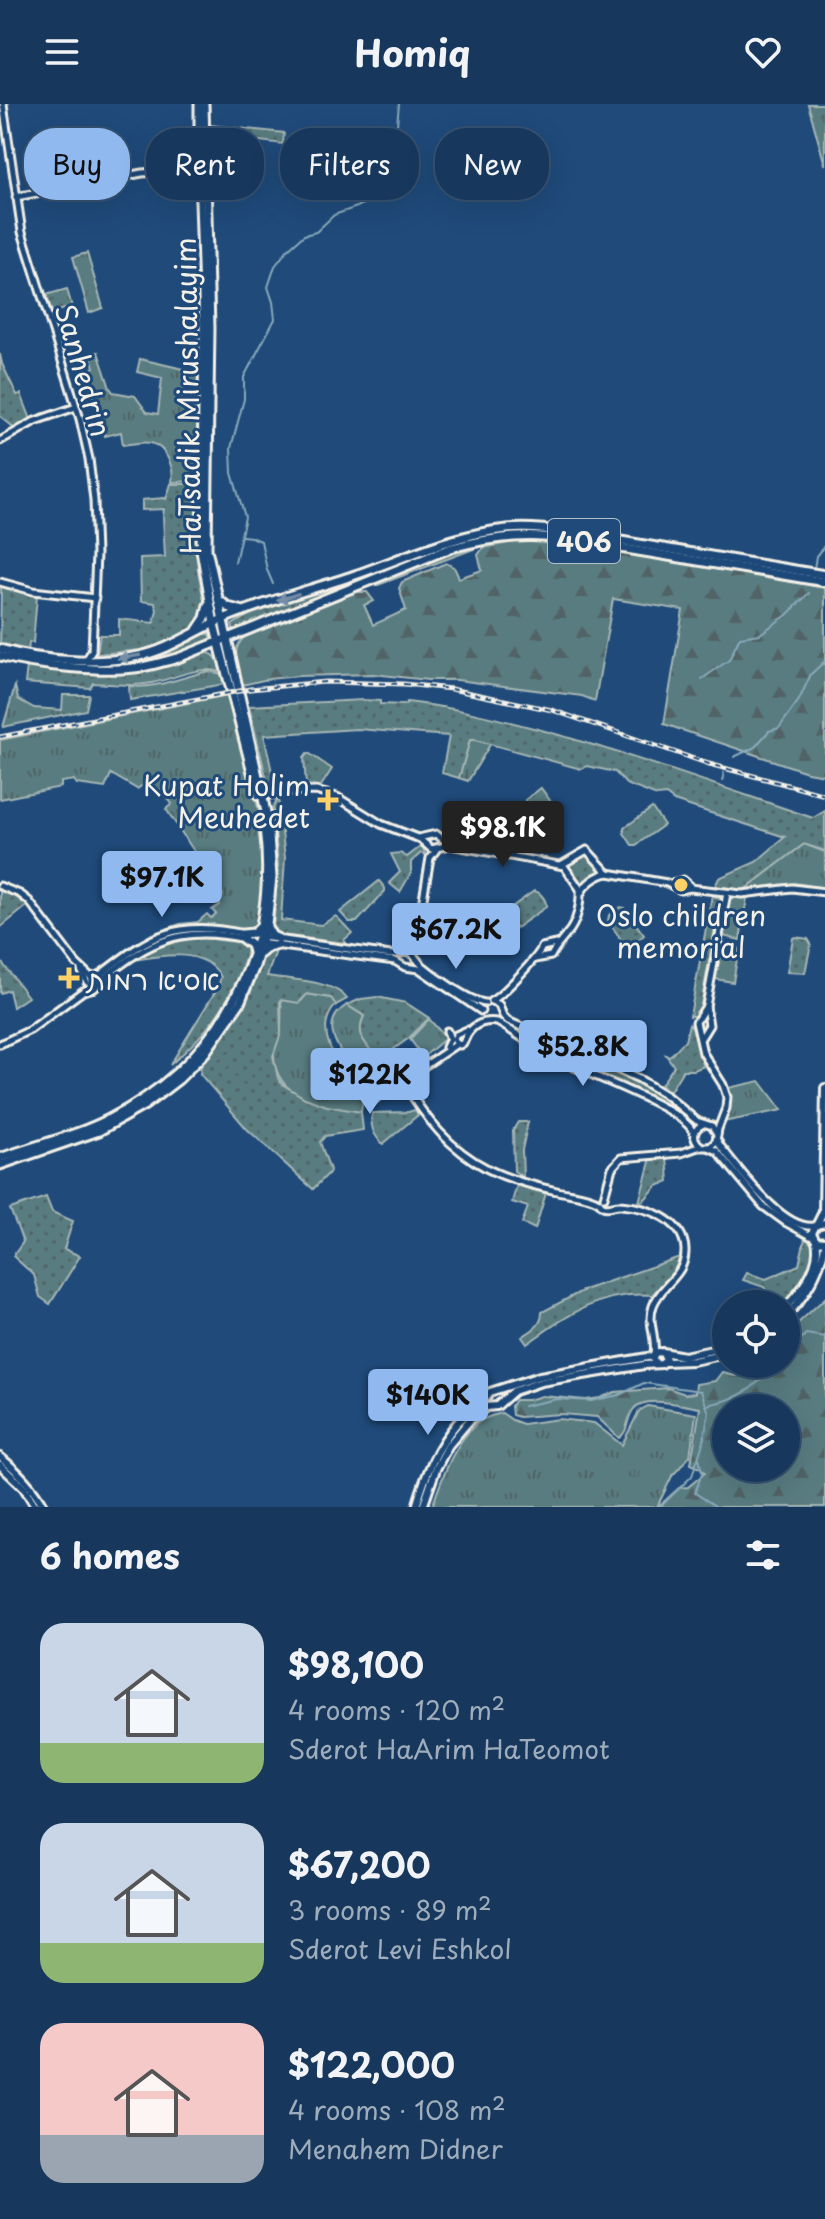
<!DOCTYPE html>
<html lang="en">
<head>
<meta charset="utf-8">
<style>
	:root { --surface:#17385c; --page:#244365; --text:#f1f3f6; --muted:#9eacbb; --line:#365272; --accent:#90b9f0 }
	body { margin:0; font-family:"Playpen Sans","Playpen Sans Hebrew",sans-serif; background:var(--page); color:var(--text); height:100vh; display:flex; flex-direction:column; font-size:30px; white-space:nowrap }
	* { box-sizing:border-box; margin:0 }
	p { font-size:26px; color:var(--muted) }
	.icon { flex:none; width:44px; height:44px; fill:none; stroke:currentColor; stroke-width:2; stroke-linecap:round; stroke-linejoin:round }
	.map { position:relative; height:1403px; overflow:hidden }
	.panel { display:flex; flex-direction:column; background:var(--surface); flex:1 }
	.panel>* { flex:none }
	.banner { position:absolute; left:24px; top:24px; width:778px; height:72px; display:flex; gap:16px }
	.buttons { position:absolute; left:712px; top:1186px; display:grid; gap:16px }
	.buttons a { display:grid; place-items:center; width:88px; height:88px; border-radius:50%; background:var(--surface); box-shadow:0 8px 32px #0002,0 0 0 2px var(--line); font-size:40px }
	.price { position:absolute; translate:-50% -68px; padding:0 18px; border-radius:8px; background:var(--accent); color:#111; font-size:26px; line-height:52px; filter:drop-shadow(0 2px 4px #0008) }
	.price::after { content:''; position:absolute; left:50%; top:48px; width:24px; height:18px; margin-left:-12px; background:inherit; clip-path:polygon(0 0,100% 0,50% 100%) }
	.price.on { background:#222; color:#fff }
	ul { padding:0; list-style:none }
	li { display:flex; align-items:center; gap:24px; height:200px; padding:0 40px }
	li span { display:grid; place-items:center; flex:none; width:224px; height:160px; border-radius:24px; color:#555 }
	li>.icon { margin-inline-start:auto }
	span .icon { width:96px; height:96px; fill:#fffc; stroke-width:1 }
	li b { font-size:34px }
	h2 { display:flex; justify-content:space-between; align-items:center; height:96px; padding:0 40px; font-size:34px }
	.pill { padding:0 28px; border-radius:32px; background:var(--surface); box-shadow:0 8px 32px #0002,0 0 0 2px var(--line); font-size:28px; line-height:72px }
	.pill.on { background:var(--accent); color:#111 }
	header { display:flex; justify-content:space-between; align-items:center; height:104px; padding:0 40px; background:var(--surface); font-size:36px; font-weight:700 }
	.map>svg:first-child { display:block }
</style>
</head>
<body>
<header><svg class="icon" aria-label="menu" viewBox="0 0 24 24"><path d="M4 6h16M4 12h16M4 18h16"/></svg>Homiq<svg class="icon" aria-label="heart" viewBox="0 0 24 24"><path d="M12 20l-8-8c-3-5 5-10 8-4 3-6 11-1 8 4z"/></svg></header>
<div class="map">
<svg width="825" height="1403" viewBox="0 0 825 1403">
	<defs>
		<pattern id="grass-tufts" width="24" height="20" patternUnits="userSpaceOnUse" patternTransform="scale(2)"><rect width="24" height="20" fill="#587b80"/><path d="M3 7l-1-3M5 7V3M7 7l1-3M15 17l-1-3M17 17v-4M19 17l1-3" fill="none" stroke="#516466"/></pattern>
		<pattern id="forest-firs" width="22" height="20" patternUnits="userSpaceOnUse" patternTransform="scale(2)"><rect width="22" height="20" fill="#587b80"/><path d="M5 1l3.5 6h-7zM16 11l3.5 6h-7z" fill="#516466"/></pattern>
		<pattern id="park-dots" width="8" height="8" patternUnits="userSpaceOnUse" patternTransform="scale(2)"><rect width="8" height="8" fill="#587b80"/><path d="M2 2h.1M6 6h.1" fill="none" stroke="#516466" stroke-width="1.8" stroke-linecap="round"/></pattern>
	</defs>
	<rect width="100%" height="100%" fill="#1f4a7a"/>
	<filter id="ink" filterUnits="userSpaceOnUse"><feTurbulence type="fractalNoise" baseFrequency=".0125" numOctaves="2"/><feDisplacementMap in="SourceGraphic" scale="16" xChannelSelector="R" yChannelSelector="G"/><feConvolveMatrix kernelMatrix="1 2 1 2 8 2 1 2 1" color-interpolation-filters="sRGB"/></filter>
	<g filter="url(#ink)">
		<g fill="url(#grass-tufts)" stroke="#a6b6b4" stroke-width="2">
			<path d="M808,0H825V61Z"/>
			<path d="M87,149L103,204L89,209L73,153Z"/>
			<path d="M200,220L196,377L172,378C175,364 166,343 151,339C143,337 131,340 123,341L121,328L105,332L87,268L94,263L90,250L98,248L110,284L113,288L135,292L147,308L158,310L162,274L137,268L140,255L188,266Z"/>
			<path d="M492,438L378,481L362,482L464,444Z"/>
			<path d="M209,567L222,570L225,580L130,596L129,582C155,586 184,572 209,567Z"/>
			<path d="M15,582L18,595L34,604L62,606L63,591H89L86,606L3,623Z"/>
			<path d="M229,591L260,711L265,759L259,819L253,826C238,827 224,821 210,820C164,819 132,842 97,869L96,867L152,830L180,820L198,818L207,810L211,814L216,810L212,806L219,801L223,791L166,705L172,700L161,685L156,688L147,678L137,685L111,670L105,684L77,680L74,676L61,678V683L0,695V636Z"/>
			<path d="M470,635L491,639L468,677L459,674Z"/>
			<path d="M804,740L825,748V784L795,779L745,785Z"/>
			<path d="M730,794H747L740,836L723,832Z"/>
			<path d="M722,840L739,844L733,878L715,875Z"/>
			<path d="M307,890L331,894L336,898V901C308,930 346,968 363,994L361,1008C326,1005 274,994 274,951C273,942 280,935 281,927C281,917 282,905 281,895L302,896Z"/>
			<path d="M347,901L364,912C355,931 367,941 379,956L355,969C341,948 316,920 347,901Z"/>
			<path d="M429,915L446,934L423,953L410,935Z"/>
			<path d="M760,977L782,1006L724,1018L730,1002L728,984Z"/>
			<path d="M648,1302L696,1310L690,1352L672,1372L657,1403H432C442,1375 456,1331 484,1315C489,1312 496,1311 502,1309L512,1316L523,1320L559,1315L594,1319L622,1341L639,1307Z"/>
		</g>
		<g fill="url(#forest-firs)" stroke="#a6b6b4" stroke-width="2" fill-rule="evenodd">
			<path d="M529,435L610,444L825,484V671L807,668L664,620L683,506L613,495L595,597L582,592L457,576H428L373,570L299,572L268,575L242,581C238,564 229,545 245,533L356,488H367L374,497L364,501L373,521L406,506L399,484L402,478L446,459L454,463L459,474L482,466L478,451L483,444Z"/>
			<path d="M825,1194V1403H658L679,1384L688,1383L705,1369L700,1364L691,1360L700,1304C683,1302 644,1290 633,1306C626,1316 629,1327 619,1334L597,1313L561,1310L519,1313L512,1311L511,1302L515,1296H528L542,1292L586,1296L600,1294L615,1288L668,1284L685,1290L695,1289L696,1280L715,1277L722,1268C738,1275 740,1272 752,1260H786V1232L798,1223L796,1221ZM786,1304V1364H726V1304Z"/>
		</g>
		<g fill="url(#park-dots)" stroke="#a6b6b4" stroke-width="2">
			<path d="M210,21L284,29L283,40L211,31Z"/>
			<path d="M67,185L72,203L51,209L46,191Z"/>
			<path d="M0,250L2,260L17,291L21,290L32,318L14,328L12,322L0,312Z"/>
			<path d="M171,380H195L198,467L206,506L196,522L162,540L141,546L97,550L100,531H119V515L154,519L157,506L155,499L141,497L140,454L165,453L163,412L164,405L142,406V396L164,394L166,395Z"/>
			<path d="M382,466L383,468L322,494L234,527L232,521L256,507Z"/>
			<path d="M1,483L26,490L37,491L33,539L29,538L28,549L0,543Z"/>
			<path d="M203,530H213L214,532C176,562 126,561 81,560L159,550Z"/>
			<path d="M209,549C218,552 219,559 221,568C197,561 175,575 151,579C132,583 112,580 93,579L90,584L25,579L27,562C65,566 104,574 141,568C164,564 185,551 209,549Z"/>
			<path d="M363,596L380,597V600L405,601L407,598C454,603 499,615 545,627C635,652 724,684 813,714L825,707V747L804,740L744,786L715,782L719,774L756,758L785,733L674,697L666,691L657,692L626,680L615,668L587,662L581,665L475,636H470L459,674L442,669L449,632L357,625L264,631L275,682L267,677L249,602Z"/>
			<path d="M307,650H310L332,665L321,682L306,681L304,654Z"/>
			<path d="M541,684L562,713L561,717L547,726L545,725L525,696Z"/>
			<path d="M278,694L285,754L281,816L321,821L336,812L352,829L344,836L345,839L280,831L273,826L278,761L273,703Z"/>
			<path d="M652,704L664,721L636,741H632L624,729V724Z"/>
			<path d="M420,739L426,751L421,749L411,758V769L400,788L389,779L400,768L391,750L400,749L407,753L420,743Z"/>
			<path d="M588,748L601,767L583,780C577,778 569,767 569,760Z"/>
			<path d="M379,777L385,784V787L357,818H349L340,808Z"/>
			<path d="M0,786L15,792L27,802L0,824Z"/>
			<path d="M534,787C541,788 547,797 546,803L516,824L505,808Z"/>
			<path d="M712,791L720,795L700,907L696,912H690Z"/>
			<path d="M620,803L624,804L644,831L627,844L608,817L609,811Z"/>
			<path d="M193,833L237,838L246,842C248,850 244,857 241,866C226,905 202,934 170,961L218,883L221,873C205,843 161,851 134,856L168,838Z"/>
			<path d="M795,833L808,835L811,840L805,869L787,868L793,834Z"/>
			<path d="M276,847L267,872C289,876 334,876 347,895L336,901L331,894L307,890L299,899L281,896L280,898L281,929L273,952L278,974L282,980L305,994L327,1002L361,1008L363,1026L325,1032L320,1038L330,1066L329,1069L313,1085L247,1025L200,970C200,958 207,952 214,943C235,915 249,885 263,853L268,848Z"/>
			<path d="M0,856L28,893L13,903L9,886L0,889Z"/>
			<path d="M377,893L406,899L429,914L409,934L379,956C366,940 355,933 364,912L347,901L361,895Z"/>
			<path d="M502,913L508,919L540,935L638,977L665,993L698,1020L694,1024L673,1008L538,943L500,916Z"/>
			<path d="M689,920C699,928 696,949 704,962L694,966H683L670,987L661,981L674,962L666,951L669,952C676,949 678,941 685,937Z"/>
			<path d="M415,1006L418,1011L383,1040C373,1031 370,1022 372,1009L408,1008Z"/>
			<path d="M518,1018H528L522,1046L523,1073L514,1067L513,1026Z"/>
			<path d="M667,1053L669,1077L657,1082L643,1097L639,1098L651,1054Z"/>
			<path d="M517,1081L546,1089L535,1125L522,1119L528,1103L512,1098Z"/>
			<path d="M46,1093L52,1108L73,1117L64,1145L80,1152L50,1200L40,1193L34,1171L13,1152L23,1138L10,1105Z"/>
			<path d="M805,1134L813,1141C815,1163 798,1184 786,1200H771L764,1183L743,1176L747,1169L766,1175L799,1161Z"/>
			<path d="M680,1153L674,1167L652,1191C603,1186 565,1212 527,1240L522,1233C532,1226 542,1222 542,1208L584,1186Z"/>
		</g>
		<g fill="none" stroke-linecap="round" stroke-linejoin="round">
			<g stroke="#89aaba" stroke-width="2">
				<path d="M242,432L251,433L261,437L267,466L273,480"/>
				<path d="M235,458L245,413L232,369L231,344L244,295V273L275,215L273,198L268,183L275,162L288,145L304,131L316,128L334,111L357,103L376,93L396,31L399,0"/>
				<path d="M814,465L816,452L825,441"/>
				<path d="M702,575L729,556L740,533L760,530L787,511L809,489"/>
				<path d="M734,653L755,643L769,627L779,624L799,596L811,570L825,557"/>
				<path d="M722,677L724,669"/>
				<path d="M786,1250L806,1230L825,1233"/>
				<path d="M707,1301C742,1294 752,1286 776,1260"/>
				<path d="M524,1302L557,1295L591,1297L619,1291L644,1279L701,1287L709,1309L703,1339L692,1372L660,1403"/>
				<path d="M699,1354L702,1369L695,1389L717,1403"/>
			</g>
			<g stroke="#f4f1e8" stroke-width="11">
				<g id="tertiary">
					<path d="M3,0L22,128L80,315L89,355L94,396L96,450L92,547L86,556"/>
					<path d="M16,93L142,69L200,65"/>
					<path d="M0,337L35,317L76,303"/>
					<path d="M0,478L33,487L95,494"/>
					<path d="M273,688L316,687L337,693L381,720L420,735L431,745L450,741L564,762L580,785C581,799 577,819 567,830C561,838 555,843 551,852L535,855"/>
					<path d="M258,692L277,690"/>
					<path d="M418,734L436,730L450,741"/>
					<path d="M561,761L587,746L608,769"/>
					<path d="M672,780L683,776L690,782"/>
					<path d="M0,782L20,790L29,797L76,859L91,873"/>
					<path d="M581,789C585,780 597,771 608,769L667,779L681,786L690,784L742,790L792,784L825,788"/>
					<path d="M262,833L391,851L410,847C415,852 417,857 423,862C436,873 469,897 485,899"/>
					<path d="M259,839L395,857L405,863L419,865L481,907"/>
					<path d="M414,848L430,754L436,746"/>
					<path d="M81,866L87,878"/>
					<path d="M93,873L101,870C153,829 177,816 245,830"/>
					<path d="M491,897C501,893 538,853 542,843L556,840"/>
					<path d="M492,897L499,901L503,912L508,917L639,975L667,992L697,1017L712,1022L717,1030"/>
					<path d="M701,934L709,921L706,902L727,789"/>
					<path d="M465,935C471,921 483,916 497,918C517,929 534,944 555,954C582,969 686,1004 694,1030"/>
					<path d="M465,935L463,939L460,941L456,939L454,935L456,931L467,926"/>
					<path d="M0,940L30,926L83,887L95,884C101,874 112,868 122,860C163,830 196,824 245,835"/>
					<path d="M446,943L450,935L447,927"/>
					<path d="M407,975L411,971L457,940"/>
					<path d="M404,979C426,1015 449,1045 488,1065C510,1076 534,1082 557,1087C570,1090 588,1091 599,1098C600,1099 601,1101 603,1102C609,1105 614,1100 621,1101C646,1103 684,1115 685,1146C686,1172 660,1181 653,1202C647,1219 657,1234 654,1250"/>
					<path d="M373,988L391,979L400,968L406,970L407,975"/>
					<path d="M367,994L371,998L376,994"/>
					<path d="M376,994L392,981L404,979"/>
					<path d="M717,1036L721,1043C740,1065 782,1127 815,1122"/>
					<path d="M701,1042C691,1035 693,1024 704,1020"/>
					<path d="M708,1043L717,1047L763,1102L785,1118L814,1134"/>
					<path d="M604,1093L612,1064L621,1054L681,1049L698,1043H710L716,1037L718,1025L726,1004L727,993L723,981L703,949L696,918L706,902"/>
				</g>
			</g>
			<g stroke="#f4f1e8" stroke-width="12">
				<g id="secondary">
					<path d="M825,1119L816,1121L812,1129L816,1137L825,1138"/>
					<path d="M817,1120L823,1108L825,984"/>
					<path d="M786,1203C802,1186 822,1161 816,1137"/>
					<path d="M786,1212C806,1192 819,1169 825,1142"/>
					<path d="M663,1248L684,1252L726,1243"/>
					<path d="M665,1258L693,1257L726,1250"/>
					<path d="M0,1353C18,1367 33,1383 44,1403"/>
					<path d="M0,1361L24,1384L36,1403"/>
					<path d="M416,1403C425,1372 436,1343 458,1318C468,1308 483,1301 490,1288L540,1272L653,1252"/>
					<path d="M423,1403L436,1365L448,1342L469,1317L486,1303L497,1302L514,1287L541,1278L644,1261L662,1260L666,1255L663,1249L658,1248L654,1250L653,1255L656,1260"/>
				</g>
			</g>
			<g stroke="#f4f1e8" stroke-width="13">
				<g id="primary">
					<path d="M199,0V65L204,224L201,446L214,520L253,672"/>
					<path d="M219,496L228,503L243,507"/>
					<path d="M197,526L205,514L208,501"/>
					<path d="M0,545C43,557 95,561 139,552C169,546 195,527 223,515C266,497 311,486 355,471C404,454 454,430 507,425C527,423 547,425 567,428L825,471"/>
					<path d="M0,552C38,562 103,569 142,563C154,561 166,557 178,554L451,444C490,433 526,429 566,435L825,478"/>
					<path d="M260,678L265,683L275,688"/>
					<path d="M267,823L272,832L279,835"/>
					<path d="M243,830L254,829L260,823"/>
					<path d="M243,835L251,841L253,848"/>
					<path d="M261,849L267,844L278,841"/>
					<path d="M0,1054C36,1041 76,1032 109,1015C221,958 280,847 264,723"/>
					<path d="M0,1061L99,1027L145,1001L179,975L205,949L240,899L255,862L267,820L272,773L268,717L207,445L210,224L204,0"/>
				</g>
			</g>
			<use href="#tertiary" stroke="#1f4a7a" stroke-width="5"/>
			<use href="#secondary" stroke="#1f4a7a" stroke-width="6"/>
			<use href="#primary" stroke="#1f4a7a" stroke-width="7"/>
			<g stroke="#f4f1e8" stroke-width="5">
				<path id="rail" d="M0,633L250,585L325,578L404,580L451,585L552,606L709,660L825,691"/>
			</g>
			<use href="#rail" stroke="#1f4a7a" stroke-width="2" stroke-dasharray="6" stroke-linecap="butt"/>
		</g>
		<defs><path id="oneway-solid" d="M-6-.8H1V-3.2L6.5 0L1 3.2V.8H-6Z" transform="scale(2)"/></defs>
		<g fill="#748da6">
			<use href="#oneway-solid" transform="translate(288 493) rotate(162)"/>
			<use href="#oneway-solid" transform="translate(129 553) rotate(171)"/>
		</g>
	</g>
	<g fill="#ffd166" stroke="#1f4a7a" stroke-width="3">
		<path d="M324 684h8v8h8v8h-8v8h-8v-8h-8v-8h8z"/>
		<circle cx="681" cy="781" r="8"/>
		<path d="M65 862h8v8h8v8h-8v8h-8v-8h-8v-8h8z"/>
	</g>
	<g text-anchor="middle" dominant-baseline="central" stroke-width="6" stroke-linejoin="round" paint-order="stroke">
		<rect fill="#1f4a7a" stroke="#b4bfc7" stroke-width="2" x="548" y="415" width="72" height="44" rx="6"/>
		<g font-size="26" font-weight="bold" fill="#f4f1e8">
			<text x="584" y="437">406</text>
		</g>
		<g font-size="28" fill="#f4f1e8" stroke="#1f4a7a">
			<text transform="translate(84 266) rotate(74)">Sanhedrin</text>
			<text transform="translate(187 292) rotate(-91)">HaTsadik Mirushalayim</text>
		</g>
		<g font-size="28" fill="#f4f1e8" stroke="#1f4a7a" text-anchor="end">
			<text x="310" y="680">Kupat Holim<tspan x="310" dy="32">Meuhedet</tspan></text>
			<text x="681" y="810" text-anchor="middle">Oslo children<tspan x="681" dy="32">memorial</tspan></text>
			<text x="87" y="874" text-anchor="start">אסיא רמות</text>
		</g>
	</g>
</svg>
<div class="buttons">
<a><svg class="icon" aria-label="locate" viewBox="0 0 24 24"><circle cx="12" cy="12" r="6"/><path d="M12 2v4M12 18v4M2 12h4M18 12h4"/></svg></a>
<a><svg class="icon" aria-label="layers" viewBox="0 0 24 24"><path d="M12 4l9 5-9 5-9-5zM3 14l9 5 9-5"/></svg></a>
</div>
<b class="price on" style="left:503px;top:765px">$98.1K</b>
<b class="price" style="left:162px;top:815px">$97.1K</b>
<b class="price" style="left:456px;top:867px">$67.2K</b>
<b class="price" style="left:583px;top:984px">$52.8K</b>
<b class="price" style="left:370px;top:1012px">$122K</b>
<b class="price" style="left:428px;top:1333px">$140K</b>
<div class="banner">
<a class="pill on">Buy</a>
<a class="pill">Rent</a>
<a class="pill">Filters</a>
<a class="pill">New</a>
</div>
</div>
<section class="panel">
<h2>6 homes<svg class="icon" aria-label="filters" viewBox="0 0 24 24"><path d="M4 7h16M4 17h16"/><circle cx="9" cy="7" r="2"/><circle cx="15" cy="17" r="2"/></svg></h2>
<ul>
<li><span style="background:linear-gradient(#c9d6e8 75%,#8fb573 0)"><svg class="icon" aria-label="home" viewBox="0 0 24 24"><path d="M3 11l9-7 9 7M6 9v11h12V9"/></svg></span><div><b>$98,100</b><p>4 rooms · 120 m²</p><p>Sderot HaArim HaTeomot</p></div></li>
<li><span style="background:linear-gradient(#c9d6e8 75%,#8fb573 0)"><svg class="icon" aria-label="home" viewBox="0 0 24 24"><path d="M3 11l9-7 9 7M6 9v11h12V9"/></svg></span><div><b>$67,200</b><p>3 rooms · 89 m²</p><p>Sderot Levi Eshkol</p></div></li>
<li><span style="background:linear-gradient(#f6c9c9 70%,#9aa5b1 0)"><svg class="icon" aria-label="home" viewBox="0 0 24 24"><path d="M3 11l9-7 9 7M6 9v11h12V9"/></svg></span><div><b>$122,000</b><p>4 rooms · 108 m²</p><p>Menahem Didner</p></div></li>
</ul>
</section>
</body>
</html>
